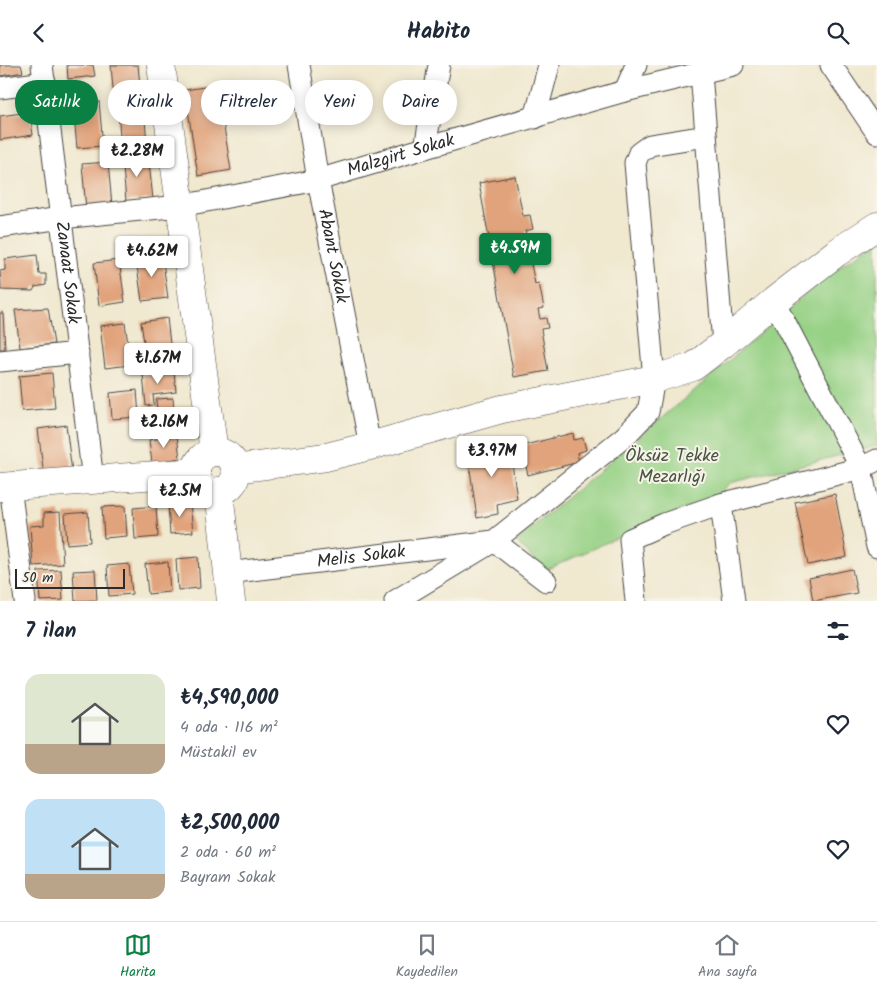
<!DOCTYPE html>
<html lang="tr">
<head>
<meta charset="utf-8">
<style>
	:root { --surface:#fff; --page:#f2f2f3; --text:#1f2937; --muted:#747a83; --line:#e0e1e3; --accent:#0b8043 }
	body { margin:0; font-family:Kalam,sans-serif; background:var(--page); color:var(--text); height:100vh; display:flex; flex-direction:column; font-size:19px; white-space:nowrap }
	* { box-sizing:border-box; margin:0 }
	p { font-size:16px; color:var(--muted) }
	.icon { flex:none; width:28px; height:28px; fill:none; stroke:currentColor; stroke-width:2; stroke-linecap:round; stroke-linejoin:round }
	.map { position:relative; height:536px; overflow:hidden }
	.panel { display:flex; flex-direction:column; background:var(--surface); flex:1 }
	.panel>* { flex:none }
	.hud { position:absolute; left:15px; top:15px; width:500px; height:45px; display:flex; gap:10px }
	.scale { position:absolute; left:15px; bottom:12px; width:110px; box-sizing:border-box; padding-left:5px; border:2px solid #2b2b2b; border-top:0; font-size:14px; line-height:18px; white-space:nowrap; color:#2b2b2b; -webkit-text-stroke:4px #f7f3e8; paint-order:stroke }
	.price { position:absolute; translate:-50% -42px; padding:0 11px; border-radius:5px; background:#fff; color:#222; font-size:16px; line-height:32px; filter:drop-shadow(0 1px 2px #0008) }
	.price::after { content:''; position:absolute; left:50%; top:30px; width:15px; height:11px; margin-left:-8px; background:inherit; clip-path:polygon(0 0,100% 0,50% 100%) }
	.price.selected { background:var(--accent); color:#fff }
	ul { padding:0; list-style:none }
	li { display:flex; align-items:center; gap:15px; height:125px; padding:0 25px }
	li span { display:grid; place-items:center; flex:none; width:140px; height:100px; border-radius:15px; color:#555 }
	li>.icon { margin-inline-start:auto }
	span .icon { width:60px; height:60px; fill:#fffc; stroke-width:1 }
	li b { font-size:21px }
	h2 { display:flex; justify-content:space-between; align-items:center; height:60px; padding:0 25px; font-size:21px }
	.pill { padding:0 18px; border-radius:22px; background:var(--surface); box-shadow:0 2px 12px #0003; font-size:18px; line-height:45px }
	.pill.selected { background:var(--accent); color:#fff }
	header { display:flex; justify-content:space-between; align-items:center; height:65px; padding:0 25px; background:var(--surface); font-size:22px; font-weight:800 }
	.tab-bar { display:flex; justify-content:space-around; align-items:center; height:70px; border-top:1px solid var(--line); background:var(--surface); font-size:14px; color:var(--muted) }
	.tab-bar a { display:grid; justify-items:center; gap:2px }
	.tab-bar .selected { color:var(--accent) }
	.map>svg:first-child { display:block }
</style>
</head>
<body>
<header><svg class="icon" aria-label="back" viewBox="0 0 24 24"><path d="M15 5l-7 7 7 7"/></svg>Habito<svg class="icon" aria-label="search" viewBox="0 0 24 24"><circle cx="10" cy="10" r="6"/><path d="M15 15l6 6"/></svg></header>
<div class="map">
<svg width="877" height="536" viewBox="0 0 877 536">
	<rect width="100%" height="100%" fill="#f7f3e8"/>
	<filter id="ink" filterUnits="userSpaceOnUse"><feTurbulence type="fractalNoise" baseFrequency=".02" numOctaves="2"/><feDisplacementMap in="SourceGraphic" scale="10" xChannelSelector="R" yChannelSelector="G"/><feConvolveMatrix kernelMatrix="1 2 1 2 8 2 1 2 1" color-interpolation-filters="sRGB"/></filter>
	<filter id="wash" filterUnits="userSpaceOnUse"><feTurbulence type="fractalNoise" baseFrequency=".0096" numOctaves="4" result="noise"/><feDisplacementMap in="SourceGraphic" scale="20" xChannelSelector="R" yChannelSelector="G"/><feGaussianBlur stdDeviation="1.12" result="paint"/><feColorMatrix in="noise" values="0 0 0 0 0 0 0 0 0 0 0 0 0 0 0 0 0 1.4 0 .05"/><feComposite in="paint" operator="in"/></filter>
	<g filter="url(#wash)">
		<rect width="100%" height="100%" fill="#f0e8cf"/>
		<path fill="#96d185" stroke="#607e58" d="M877,177V381L730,418L716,431L638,463L544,506L516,476L702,319L830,208Z"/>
		<g id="blocks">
			<g fill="#e1a37c">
				<path d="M0,0H21L23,7L0,11Z"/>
				<path d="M67,0H93L95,11L68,14Z"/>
				<path d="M111,0H138L140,21L113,24Z"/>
				<path d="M217,20L231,105L198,111L185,25Z"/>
				<path d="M143,33L147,78L121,81L117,36Z"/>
				<path d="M99,36L103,81L77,83L73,39Z"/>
				<path d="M30,47L33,70L0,75V51Z"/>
				<path d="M148,89L153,134L126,136L122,91Z"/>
				<path d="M108,97L112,141L86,144L82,99Z"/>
				<path d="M515,111L523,151L530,150L533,164L525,166L527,174L532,173L537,198L531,199L535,219L539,218L544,243L538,244L540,254L546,253L548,263L541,264L548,306L514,312L479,118Z"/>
				<path d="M37,190L39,209H46V220L35,222L33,226L1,225L0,206L5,205V194Z"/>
				<path d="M162,190L168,233L142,236L136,194Z"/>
				<path d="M119,195L125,237L99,241L94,198Z"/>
				<path d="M48,243L54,279L20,283L15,245Z"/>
				<path d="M0,248H3L5,284H0Z"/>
				<path d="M167,253L172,296L147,299L141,257Z"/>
				<path d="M125,258L131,300L105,303L100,261Z"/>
				<path d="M174,306L176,327L153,330L154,340L146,341L143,310Z"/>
				<path d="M52,308L55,343L22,346L19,311Z"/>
				<path d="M137,325L139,352L112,354L110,328Z"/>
				<path d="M173,333L176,368L153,370L151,357L158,356L156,334Z"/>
				<path d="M66,360L72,407L44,411L38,364Z"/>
				<path d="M573,368L574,375L583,373L586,385L577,388L579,397L528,410L521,381Z"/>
				<path d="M177,371L180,393L152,398L149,375Z"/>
				<path d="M509,377L517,434L497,439L498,449L477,453L467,384Z"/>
				<path d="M835,429L847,492L808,500L795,437Z"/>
				<path d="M190,437L193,467L170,469L168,439Z"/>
				<path d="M125,441L127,471L104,473L102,442Z"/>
				<path d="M156,441L158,472L135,474L133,443Z"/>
				<path d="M60,447L63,499L33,501L30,461L44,460V448Z"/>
				<path d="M88,447L90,477L67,479L65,449Z"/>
				<path d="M198,492L200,523L178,525L176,494Z"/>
				<path d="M168,497L170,527L148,529L145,499Z"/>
				<path d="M129,499L132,529L109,531L107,501Z"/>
				<path d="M852,504L857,528L813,536L809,513Z"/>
				<path d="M61,505L63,535L40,536L38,506Z"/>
				<path d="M95,505L97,535L75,536L73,506Z"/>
			</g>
		</g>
	</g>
	<g filter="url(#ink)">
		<use href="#blocks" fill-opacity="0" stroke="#494744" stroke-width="1"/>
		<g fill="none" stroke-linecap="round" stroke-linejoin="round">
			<g stroke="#494744" stroke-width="23">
				<g id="minor">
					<path id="s1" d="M42,0L93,415"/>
					<path id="s2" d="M299,0L318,115L370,381"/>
					<path d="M831,0L877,68"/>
					<path d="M701,8L723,279"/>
					<path d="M0,23L45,17"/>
					<path d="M625,26L636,0"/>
					<path d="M535,53L549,0"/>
					<path d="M425,83L439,0"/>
					<path id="s3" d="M0,162L61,153L180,141L318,115L425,83L625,26L733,0"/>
					<path d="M774,236L861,403L877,482"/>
					<path d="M0,296L78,288"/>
					<path d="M10,421L25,536"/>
					<path d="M721,439L861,403L877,395"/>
					<path id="s4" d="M227,508L494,476L546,516"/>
					<path d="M395,536L494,476L624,372L648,347L654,314L635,98L639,88L650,80L706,71"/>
					<path d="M636,536L630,474L664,459L721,439L734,536"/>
				</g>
			</g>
			<g stroke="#494744" stroke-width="29">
				<g id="major">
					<path d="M161,0L214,387"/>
					<circle cx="216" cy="407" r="20"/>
					<path d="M235,404L326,392L370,381L502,344L654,314L693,302L723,279L774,236L836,188L877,161"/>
					<path d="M0,422L196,407"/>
					<path d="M219,426L231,536"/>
				</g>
			</g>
			<use href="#minor" stroke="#fff" stroke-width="21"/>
			<use href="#major" stroke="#fff" stroke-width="28"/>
		</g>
	</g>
	<g text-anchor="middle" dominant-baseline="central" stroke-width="4" stroke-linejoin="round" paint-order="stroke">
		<g font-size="18" fill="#2b2b2b" stroke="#f7f3e8">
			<text stroke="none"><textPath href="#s3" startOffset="408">Malzgirt Sokak</textPath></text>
			<text stroke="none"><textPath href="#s2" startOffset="194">Abant Sokak</textPath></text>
			<text stroke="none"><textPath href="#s1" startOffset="209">Zanaat Sokak</textPath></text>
			<text stroke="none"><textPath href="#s4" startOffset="135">Melis Sokak</textPath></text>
		</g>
		<g font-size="18" fill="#465442" stroke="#f7f3e8">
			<text x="672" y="391">Öksüz Tekke<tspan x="672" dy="21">Mezarlığı</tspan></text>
		</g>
	</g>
</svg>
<div class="scale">50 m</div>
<b class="price" style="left:137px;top:113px">₺2.28M</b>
<b class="price selected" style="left:515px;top:210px">₺4.59M</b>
<b class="price" style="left:152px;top:213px">₺4.62M</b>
<b class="price" style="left:158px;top:320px">₺1.67M</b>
<b class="price" style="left:164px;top:384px">₺2.16M</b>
<b class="price" style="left:492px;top:413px">₺3.97M</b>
<b class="price" style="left:180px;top:453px">₺2.5M</b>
<div class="hud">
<a class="pill selected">Satılık</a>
<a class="pill">Kiralık</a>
<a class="pill">Filtreler</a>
<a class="pill">Yeni</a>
<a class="pill">Daire</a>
</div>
</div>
<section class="panel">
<h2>7 ilan<svg class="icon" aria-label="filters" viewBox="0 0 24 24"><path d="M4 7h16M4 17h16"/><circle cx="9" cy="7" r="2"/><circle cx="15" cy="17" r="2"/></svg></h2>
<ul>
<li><span style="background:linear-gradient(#dfe7d0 70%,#b9a48a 0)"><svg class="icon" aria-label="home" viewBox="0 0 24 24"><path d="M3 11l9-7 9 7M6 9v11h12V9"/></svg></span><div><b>₺4,590,000</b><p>4 oda · 116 m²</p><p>Müstakil ev</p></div><svg class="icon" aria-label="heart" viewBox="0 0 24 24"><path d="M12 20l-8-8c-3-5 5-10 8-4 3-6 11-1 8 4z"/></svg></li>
<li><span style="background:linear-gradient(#bfe0f5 75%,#b9a48a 0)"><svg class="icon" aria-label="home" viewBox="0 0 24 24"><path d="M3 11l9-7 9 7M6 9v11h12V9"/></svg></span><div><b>₺2,500,000</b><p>2 oda · 60 m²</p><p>Bayram Sokak</p></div><svg class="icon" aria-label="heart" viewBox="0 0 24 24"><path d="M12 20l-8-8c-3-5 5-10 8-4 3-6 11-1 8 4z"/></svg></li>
</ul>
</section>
<nav class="tab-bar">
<a class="selected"><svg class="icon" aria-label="map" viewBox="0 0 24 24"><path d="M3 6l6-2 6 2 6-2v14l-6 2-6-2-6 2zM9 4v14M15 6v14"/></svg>Harita</a>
<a><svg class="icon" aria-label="saved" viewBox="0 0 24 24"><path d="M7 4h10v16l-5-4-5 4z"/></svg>Kaydedilen</a>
<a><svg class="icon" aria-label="home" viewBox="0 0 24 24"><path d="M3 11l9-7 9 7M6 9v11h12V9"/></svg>Ana sayfa</a>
</nav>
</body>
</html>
